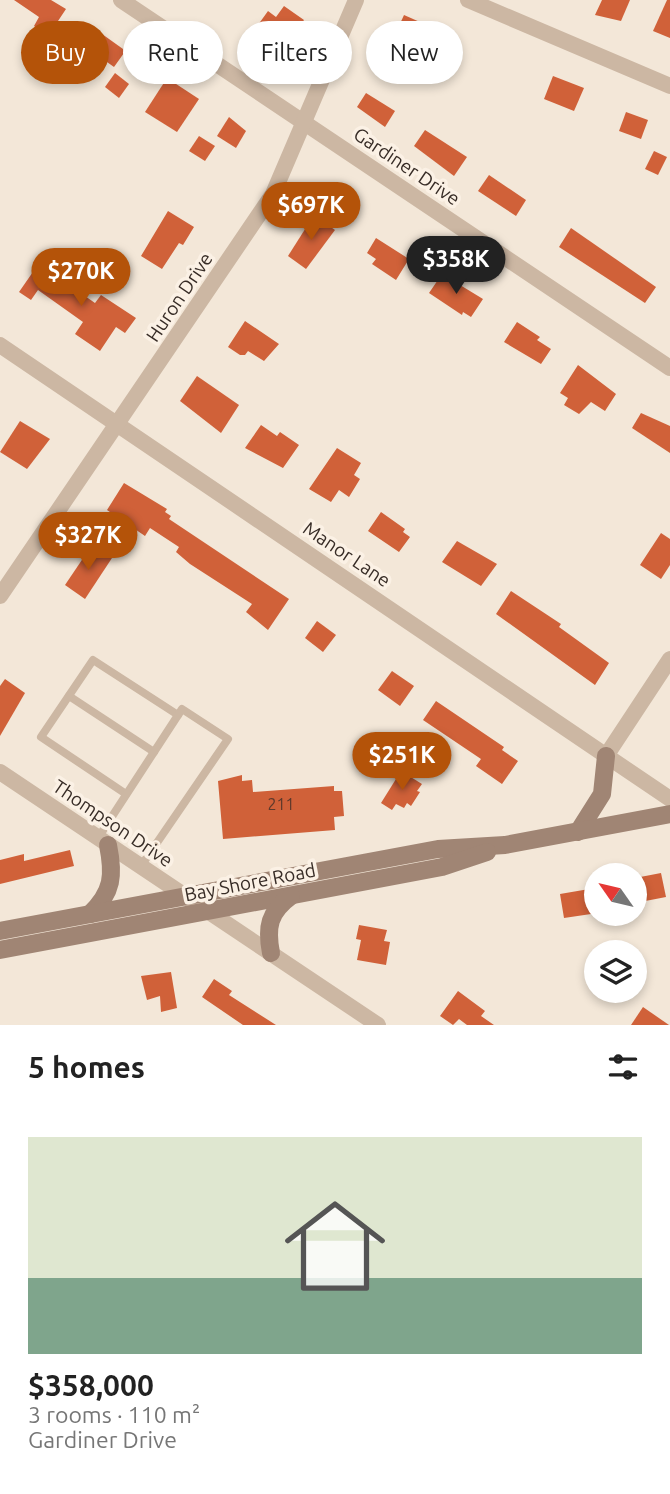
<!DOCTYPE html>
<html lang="en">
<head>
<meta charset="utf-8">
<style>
	:root { --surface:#fff; --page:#f6f6f6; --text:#222; --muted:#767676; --accent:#b45309 }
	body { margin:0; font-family:Ubuntu,sans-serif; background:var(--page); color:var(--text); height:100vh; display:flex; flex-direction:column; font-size:26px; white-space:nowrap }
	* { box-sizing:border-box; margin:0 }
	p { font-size:23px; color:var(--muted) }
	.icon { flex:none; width:38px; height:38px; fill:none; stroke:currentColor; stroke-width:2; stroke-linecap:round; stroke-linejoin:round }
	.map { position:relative; height:1025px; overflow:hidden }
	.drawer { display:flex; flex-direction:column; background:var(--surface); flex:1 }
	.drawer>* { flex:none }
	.banner { position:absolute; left:21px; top:21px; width:628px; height:63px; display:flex; gap:14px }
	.needle { width:46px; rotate:304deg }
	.buttons { position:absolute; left:584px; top:863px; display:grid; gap:14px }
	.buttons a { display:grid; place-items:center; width:63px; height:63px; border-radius:50%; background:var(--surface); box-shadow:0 4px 10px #0003; font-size:35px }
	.price { position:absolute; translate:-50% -60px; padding:0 16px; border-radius:24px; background:var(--accent); color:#fff; font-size:23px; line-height:46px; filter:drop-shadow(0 2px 4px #0008) }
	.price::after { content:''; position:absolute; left:50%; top:42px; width:21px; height:16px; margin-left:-10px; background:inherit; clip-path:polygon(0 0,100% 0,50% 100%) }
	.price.on { background:#222; color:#fff }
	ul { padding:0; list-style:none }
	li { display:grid; align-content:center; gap:14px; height:371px; padding:0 28px }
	li span { display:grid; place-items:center; height:217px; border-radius:0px; color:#555 }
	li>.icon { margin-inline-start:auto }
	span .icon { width:126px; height:126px; fill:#fffc; stroke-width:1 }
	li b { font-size:30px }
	h2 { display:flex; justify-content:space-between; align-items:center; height:84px; padding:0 28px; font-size:30px }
	.chip { padding:0 24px; border-radius:32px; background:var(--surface); box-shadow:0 4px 10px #0003; font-size:24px; line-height:63px }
	.chip.on { background:var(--accent); color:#fff }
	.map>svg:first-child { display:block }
</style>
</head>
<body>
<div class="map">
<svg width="670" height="1025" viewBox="0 0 670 1025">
	<rect width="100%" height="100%" fill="#f3e7d8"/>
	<g fill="#d06139">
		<path d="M14,0H51L66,9L48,36L34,26L39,17Z"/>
		<path d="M602,0H630L621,21L595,15Z"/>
		<path d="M667,0H670V38L653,31Z"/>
		<path d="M284,6L304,20L294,35L288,30L276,48L253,32L268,11L276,17Z"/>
		<path d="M404,15L438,30L427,54L393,39Z"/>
		<path d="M102,34L123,49L124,53L114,67L90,50Z"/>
		<path d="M115,73L129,84L119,98L105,87Z"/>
		<path d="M553,76L584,88L574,111L544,99Z"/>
		<path d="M167,78L199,99L177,132L145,112Z"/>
		<path d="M366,93L395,111L385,127L357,107Z"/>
		<path d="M626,112L648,120L641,139L619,131Z"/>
		<path d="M229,117L246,131L236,148L217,136Z"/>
		<path d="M425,130L467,157L454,176L414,146Z"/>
		<path d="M199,136L215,146L205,161L189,151Z"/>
		<path d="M654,151L667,157L658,175L645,169Z"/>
		<path d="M489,175L526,200L516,216L478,191Z"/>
		<path d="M168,211L194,227L183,245L179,243L162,269L141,256Z"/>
		<path d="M314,215L335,230L306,269L288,256Z"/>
		<path d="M571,228L656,287L645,303L559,247Z"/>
		<path d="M376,238L409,259L396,280L372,264L376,259L367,253Z"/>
		<path d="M35,269L42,274L46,269L95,303L101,295L136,318L125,333L116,327L100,351L75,334L83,322L38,290L31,300L19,292Z"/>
		<path d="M442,274L483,299L471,317L463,312L462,315L429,293Z"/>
		<path d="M245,321L279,344L264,361L248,351L245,355H240L228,347Z"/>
		<path d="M517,322L540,337L537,340L551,349L541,364L504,342Z"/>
		<path d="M578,365L616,394L605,411L591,402L579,414L564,405L568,398L560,393Z"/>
		<path d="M197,376L239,405L221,433L180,401Z"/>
		<path d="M641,413L670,426V453L632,428Z"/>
		<path d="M20,421L50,439L27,469L0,452Z"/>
		<path d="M261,425L277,436L280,432L299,445L283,468L245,448Z"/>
		<path d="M337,448L361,463L354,475L360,479L349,497L339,490L331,502L309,489Z"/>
		<path d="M124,483L167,509L165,512L171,516L169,519L289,599L268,630L246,612L252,604L190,564L176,552L179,547L150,528L145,536L107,510Z"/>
		<path d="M381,512L405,529L403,532L410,537L399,552L368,531Z"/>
		<path d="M661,533L670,539V565L661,579L640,565Z"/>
		<path d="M457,541L497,564L481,586L442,562Z"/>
		<path d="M92,545L112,558L85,599L65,585Z"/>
		<path d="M511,591L561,624L559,627L609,663L595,685L496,614Z"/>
		<path d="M317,621L336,635L323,652L305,638Z"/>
		<path d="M392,671L414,686L400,706L378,690Z"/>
		<path d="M5,679L25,693L0,736V686Z"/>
		<path d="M436,701L504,747L502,750L518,761L502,784L476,766L481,759L423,720Z"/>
		<path d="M401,771L422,784L417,791L420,792L411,806L407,803L404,808L396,804L392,810L381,803Z"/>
		<path d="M242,775V781L252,780L253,792L334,786V791H342L344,816L334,817L335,830L223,839L218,781Z"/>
		<path d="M70,850L74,866L0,884V860L24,854V861Z"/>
		<path d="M661,873L666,897L635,903V878Z"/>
		<path d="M595,888L597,903L589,905L591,914L564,918L560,894Z"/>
		<path d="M359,925L387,930L384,941L390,942L386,965L357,960L361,940L356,939Z"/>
		<path d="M171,972L177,1008L161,1012L160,996L147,1000L141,976Z"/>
		<path d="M214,979L232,991L229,995L276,1025H243L202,997Z"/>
		<path d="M458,991L485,1011L481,1016L494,1025H467L459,1019L453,1025L440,1016Z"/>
		<path d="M643,1007L669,1025H631Z"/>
	</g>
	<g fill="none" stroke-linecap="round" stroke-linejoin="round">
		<g stroke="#ccb7a3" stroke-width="8">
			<path d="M69,696L154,752"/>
			<path d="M126,794L41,737L93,660L178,715"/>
			<path d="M98,838L182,709L228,739L141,866"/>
		</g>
		<g stroke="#ccb7a3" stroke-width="16">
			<path d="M121,0L670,368"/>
			<path d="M468,0L670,86"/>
			<path d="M0,345L670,799"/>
			<path d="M0,596L273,194L356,0"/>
			<path d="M606,756L670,659"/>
			<path d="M0,772L378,1025"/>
		</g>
		<g stroke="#a08574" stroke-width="18">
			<path d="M578,832L602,794L606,756"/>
			<path d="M90,914C113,892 114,875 108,845"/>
			<path d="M0,931L438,849L505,845L670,814"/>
			<path d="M0,950L442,867L487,852"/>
			<path d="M271,953C266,927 269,912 291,896"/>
		</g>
	</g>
	<g text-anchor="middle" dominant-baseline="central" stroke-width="7" stroke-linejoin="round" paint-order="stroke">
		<g font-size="16" fill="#5d392b">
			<text x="281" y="804">211</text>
		</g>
		<g font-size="19" fill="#372c26" stroke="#fbf1e5">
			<text transform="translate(407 166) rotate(34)">Gardiner Drive</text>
			<text transform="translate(179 297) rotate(-56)">Huron Drive</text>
			<text transform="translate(347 554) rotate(34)">Manor Lane</text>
			<text transform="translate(113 823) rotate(34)">Thompson Drive</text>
			<text transform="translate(250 882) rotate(-11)">Bay Shore Road</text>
		</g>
	</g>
</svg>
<div class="buttons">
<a><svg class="needle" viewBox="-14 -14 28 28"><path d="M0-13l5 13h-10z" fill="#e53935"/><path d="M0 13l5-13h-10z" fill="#767676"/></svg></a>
<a><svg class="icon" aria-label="layers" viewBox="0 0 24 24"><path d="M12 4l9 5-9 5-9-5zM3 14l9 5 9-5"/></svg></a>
</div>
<b class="price" style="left:311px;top:242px">$697K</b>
<b class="price on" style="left:456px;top:296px">$358K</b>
<b class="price" style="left:81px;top:308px">$270K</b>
<b class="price" style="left:88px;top:572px">$327K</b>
<b class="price" style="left:402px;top:792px">$251K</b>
<div class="banner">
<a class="chip on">Buy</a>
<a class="chip">Rent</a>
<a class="chip">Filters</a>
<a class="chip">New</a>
</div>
</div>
<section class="drawer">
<h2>5 homes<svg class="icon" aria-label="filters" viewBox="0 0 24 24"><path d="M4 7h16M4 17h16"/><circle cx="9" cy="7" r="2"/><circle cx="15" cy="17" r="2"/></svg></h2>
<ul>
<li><span style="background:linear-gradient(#dfe7d0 65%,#7fa58c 0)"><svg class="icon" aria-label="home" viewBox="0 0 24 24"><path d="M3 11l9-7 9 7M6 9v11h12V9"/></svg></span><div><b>$358,000</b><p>3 rooms · 110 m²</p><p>Gardiner Drive</p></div></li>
</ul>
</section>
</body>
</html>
